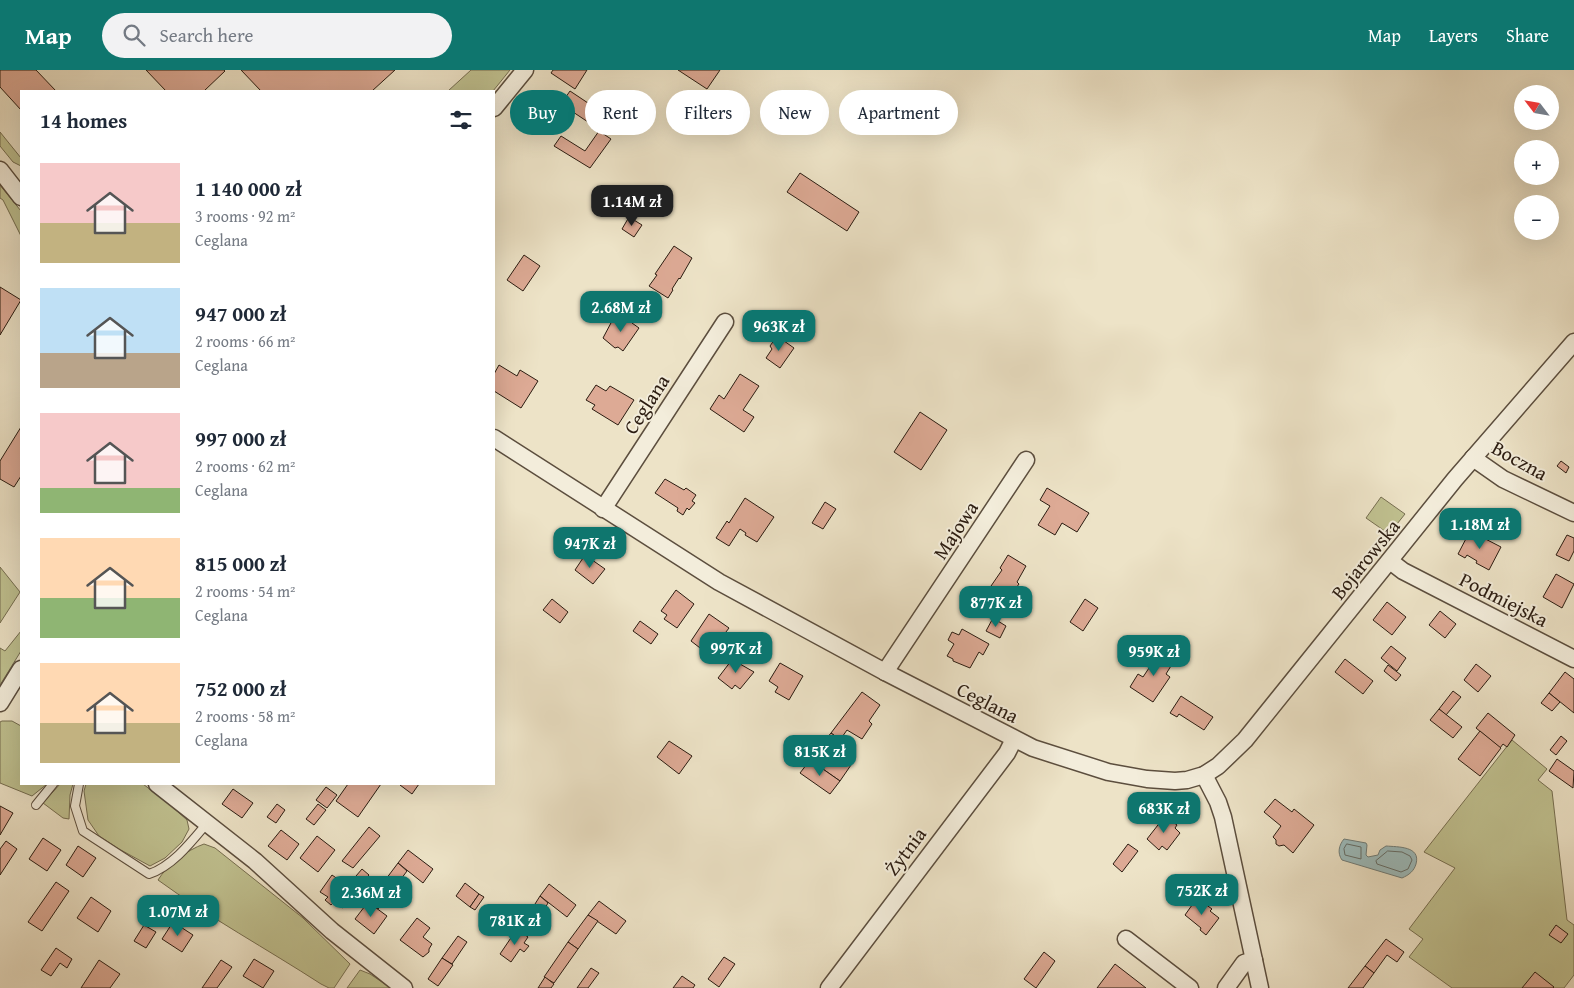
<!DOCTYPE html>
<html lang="en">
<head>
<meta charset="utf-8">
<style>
	:root { --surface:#fff; --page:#f2f2f3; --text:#1f2937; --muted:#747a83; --accent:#0f766e }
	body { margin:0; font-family:"Gentium Book Plus",serif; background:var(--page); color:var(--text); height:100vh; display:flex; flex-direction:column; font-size:19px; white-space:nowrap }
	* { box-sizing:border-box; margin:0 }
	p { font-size:16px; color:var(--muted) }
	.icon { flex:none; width:28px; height:28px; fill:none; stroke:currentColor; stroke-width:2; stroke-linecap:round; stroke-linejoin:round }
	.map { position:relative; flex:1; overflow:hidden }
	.details { position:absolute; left:20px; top:20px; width:475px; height:695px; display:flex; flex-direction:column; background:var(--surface); border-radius:0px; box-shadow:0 5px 20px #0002 }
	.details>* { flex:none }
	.guide { position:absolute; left:510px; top:20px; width:475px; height:45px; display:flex; gap:10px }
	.needle { width:32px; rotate:301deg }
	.controls { position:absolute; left:1514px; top:15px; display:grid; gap:10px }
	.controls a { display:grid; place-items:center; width:45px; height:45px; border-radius:50%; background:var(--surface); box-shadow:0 5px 20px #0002; font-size:25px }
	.price { position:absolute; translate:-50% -42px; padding:0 11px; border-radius:10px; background:var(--accent); color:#fff; font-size:16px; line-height:32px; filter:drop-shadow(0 1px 2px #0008) }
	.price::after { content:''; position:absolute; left:50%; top:30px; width:15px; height:11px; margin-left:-8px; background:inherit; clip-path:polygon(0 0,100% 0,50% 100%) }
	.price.selected { background:#222; color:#fff }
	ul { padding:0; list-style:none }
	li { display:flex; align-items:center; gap:15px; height:125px; padding:0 20px }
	li span { display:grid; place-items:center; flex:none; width:140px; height:100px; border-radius:0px; color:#555 }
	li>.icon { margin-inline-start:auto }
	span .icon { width:60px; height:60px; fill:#fffc; stroke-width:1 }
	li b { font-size:21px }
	h2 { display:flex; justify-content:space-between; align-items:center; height:60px; padding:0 20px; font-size:21px }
	.chip { padding:0 18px; border-radius:22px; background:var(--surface); box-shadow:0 5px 20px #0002; font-size:18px; line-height:45px }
	.chip.selected { background:var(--accent); color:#fff }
	header { display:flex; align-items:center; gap:30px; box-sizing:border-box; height:70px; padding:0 25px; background:var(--accent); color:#fff }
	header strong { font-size:24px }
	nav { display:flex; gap:28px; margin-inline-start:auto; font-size:18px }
	.search { width:350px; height:45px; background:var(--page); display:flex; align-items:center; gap:12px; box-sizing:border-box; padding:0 18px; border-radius:28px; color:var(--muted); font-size:19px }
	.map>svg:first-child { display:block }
</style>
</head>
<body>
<header>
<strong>Map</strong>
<div class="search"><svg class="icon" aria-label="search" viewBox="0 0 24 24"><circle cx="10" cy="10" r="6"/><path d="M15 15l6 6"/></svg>Search here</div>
<nav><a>Map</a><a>Layers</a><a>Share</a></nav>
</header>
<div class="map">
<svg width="1574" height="918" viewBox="0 0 1574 918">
	<rect width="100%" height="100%" fill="#ede3c7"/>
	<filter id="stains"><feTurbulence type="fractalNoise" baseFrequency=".004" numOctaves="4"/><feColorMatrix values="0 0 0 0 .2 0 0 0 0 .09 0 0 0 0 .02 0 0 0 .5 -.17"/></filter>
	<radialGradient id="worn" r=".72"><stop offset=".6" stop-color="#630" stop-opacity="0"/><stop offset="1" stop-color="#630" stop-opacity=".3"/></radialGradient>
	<g fill="#c0c190" stroke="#766e50">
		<path d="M471,0H510L493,21H448Z"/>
		<path d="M0,62L21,88V96L13,92L0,76Z"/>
		<path d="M0,115L21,141V166L3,130L0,128Z"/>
		<path d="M1381,427L1405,444L1389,464L1366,448Z"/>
		<path d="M0,497L20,522L0,553Z"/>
		<path d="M21,561V581L0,615V578L5,581Z"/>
		<path d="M2,651H12L21,656V714H47L32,726L0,713V652Z"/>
		<path d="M1512,670L1547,699L1538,710L1552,721L1567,850L1574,855V905L1564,918H1452L1409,887L1423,869L1409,859L1455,798L1424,782Z"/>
		<path d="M60,714H73L70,725L69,749L63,748L43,733Z"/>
		<path d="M86,714H143L168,733L187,750L189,759L182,772L165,788L150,796L119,779L99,766L88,750L84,721Z"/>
		<path d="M204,774L215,778L303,848L350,894L334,918H329L321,914C267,879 210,848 158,810C167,795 187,780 204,774Z"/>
		<path d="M360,900L370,904L391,918H347Z"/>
	</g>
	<path fill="#9cbcbd" stroke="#6f7c78" d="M1344,769L1366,773L1367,775L1366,785L1368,787L1378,785L1380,780L1386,776C1398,777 1421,776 1416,794C1414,801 1409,805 1402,808L1342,790C1337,783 1339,775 1344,769Z"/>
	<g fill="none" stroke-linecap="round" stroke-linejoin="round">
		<g stroke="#646c67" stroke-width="1">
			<path d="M1347,774L1361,777V789L1345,785L1344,779Z"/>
			<path d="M1388,781L1402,782L1410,786L1412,790L1408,799L1401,802L1377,794L1376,791Z"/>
		</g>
	</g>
	<g fill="#ddaa95" stroke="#2b1c11">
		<path d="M0,0H36L56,21H21V40L0,17Z"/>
		<path d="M146,0H224L225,1L204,21H166Z"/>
		<path d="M241,0H395L372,21H261Z"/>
		<path d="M553,0H587L575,19L551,3Z"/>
		<path d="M678,0H720L707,19Z"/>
		<path d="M570,21L597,39L588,52L561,34Z"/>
		<path d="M541,25L558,37L546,55L528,44Z"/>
		<path d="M599,61L611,69L590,98L554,76L561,66L585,81Z"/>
		<path d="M800,103L859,142L847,161L787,122Z"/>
		<path d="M629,147L642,155L634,167L622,159Z"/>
		<path d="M674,176L692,188L680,209L679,208L672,219L673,220L668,228L649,216L657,205L655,204Z"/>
		<path d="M524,185L540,196L523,221L507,210Z"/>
		<path d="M0,217L21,230L0,265Z"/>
		<path d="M622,247L631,250L632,253L639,258L623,281L618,277L615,278L603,268L612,251L618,254Z"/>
		<path d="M777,266L794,278L780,298L766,288L772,279L770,276Z"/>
		<path d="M499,295L517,306L520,300L538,311L521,338L494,321V304Z"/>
		<path d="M740,304L759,316L743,340L754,347L744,362L710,339L719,325L724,329Z"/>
		<path d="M596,315L606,321L610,316L634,330L618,355L592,339L595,335L586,330Z"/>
		<path d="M920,342L947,360L921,400L894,382Z"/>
		<path d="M21,357V406L14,417L0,409V391Z"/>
		<path d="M1561,391L1569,397L1566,403L1557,396Z"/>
		<path d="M665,409L684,420L686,418L696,425L692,431L695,433L689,440L687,438L683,445L677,441L678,438L655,423Z"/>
		<path d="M1047,418L1089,443L1077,462L1062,453L1055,465L1038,455L1050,436L1040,430Z"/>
		<path d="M745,428L774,447L757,472L745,465L746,463L740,459L729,476L716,468L727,451L729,453Z"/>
		<path d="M825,432L836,439L823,459L812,453Z"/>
		<path d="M1470,461L1501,477L1489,500L1476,493L1477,491L1467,485L1465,488L1458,484Z"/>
		<path d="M1567,465L1574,468V481L1569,491L1556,485Z"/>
		<path d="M585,485L605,499L593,514L575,500Z"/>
		<path d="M1008,485L1026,496L1017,512L1019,514L1011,525L1004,520L1002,523L991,516L1002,500L1000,498Z"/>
		<path d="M1556,504L1574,514L1562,538L1543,527Z"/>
		<path d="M676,520L694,534L677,558L664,549L667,545L661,541Z"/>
		<path d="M552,529L568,542L560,553L543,540Z"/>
		<path d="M1085,529L1098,538L1083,561L1070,552Z"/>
		<path d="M1387,532L1406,547L1392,565L1373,550Z"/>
		<path d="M1440,541L1456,554L1445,568L1429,555Z"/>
		<path d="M709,544L729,558L716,575L711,571L704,581L691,571Z"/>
		<path d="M993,548L1006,556L1000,568L986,561Z"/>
		<path d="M640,551L658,564L651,574L633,561Z"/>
		<path d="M962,559L989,574L983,585L979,582L970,598L953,591V589L947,586L954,574L948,570L952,562L959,565Z"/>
		<path d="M1391,576L1406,588L1397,601L1381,588Z"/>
		<path d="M1156,580L1174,591L1166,604L1170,607L1153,632L1130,617L1138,604L1143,607L1151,595L1148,593Z"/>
		<path d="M734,587L741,592L740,594L754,602L740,619L735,615L732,619L718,608Z"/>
		<path d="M1345,589L1373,611L1363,624L1335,602Z"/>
		<path d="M780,593L803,606L789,630L775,622L778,617L769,611Z"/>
		<path d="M1476,594L1491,606L1478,622L1464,610Z"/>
		<path d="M1388,595L1401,605L1396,611L1384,601Z"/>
		<path d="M1565,602L1574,609V643L1549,623Z"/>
		<path d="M1453,621L1461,627L1446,645L1439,639Z"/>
		<path d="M862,622L880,635L869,651L872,654L862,669L847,660L840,670L831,663Z"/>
		<path d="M1549,623L1560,632L1552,641L1541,633Z"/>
		<path d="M1181,626L1213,647L1204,660L1179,644L1177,647L1170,643Z"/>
		<path d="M1439,639L1462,657L1453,668L1430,650Z"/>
		<path d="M1488,643L1515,665L1507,677L1503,674L1500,678L1476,658Z"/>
		<path d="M1480,661L1501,678L1480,706L1458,689Z"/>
		<path d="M831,663L842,671L833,683L821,675Z"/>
		<path d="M1561,666L1567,671L1556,685L1550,680Z"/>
		<path d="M669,671L692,686L679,704L657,687Z"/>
		<path d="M821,675L851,695L840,711L810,690Z"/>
		<path d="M1557,689L1574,701L1573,718L1549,701Z"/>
		<path d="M810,690L840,711L830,724L800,703Z"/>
		<path d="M348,714H381L358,747L336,731Z"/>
		<path d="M401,714H419L412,724L400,715Z"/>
		<path d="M326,717L337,725L327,738L316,730Z"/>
		<path d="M233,719L253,733L242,748L222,734Z"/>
		<path d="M1275,729L1292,742L1294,739L1314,755L1293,783L1284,775L1279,776L1276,774V770L1273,767L1281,756L1264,742Z"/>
		<path d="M277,734L285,740L276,753L267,747Z"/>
		<path d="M318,734L326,740L314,755L306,749Z"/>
		<path d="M0,736L13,743L0,765Z"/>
		<path d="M1165,746L1177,755L1175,758L1180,763L1167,780L1162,776L1159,780L1147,769Z"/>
		<path d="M369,757L380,766L353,798L342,791Z"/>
		<path d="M281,760L299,774L287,790L268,776Z"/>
		<path d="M317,766L335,780L318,802L300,788Z"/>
		<path d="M43,768L61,780L47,801L29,789Z"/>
		<path d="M6,771L17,779L0,805V779Z"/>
		<path d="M1128,774L1138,781L1122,802L1113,794Z"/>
		<path d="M78,776L96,788L83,807L66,795Z"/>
		<path d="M408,780L433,799L423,813L398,793Z"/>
		<path d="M398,793L407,801L389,825L380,817Z"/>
		<path d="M362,799L369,805L363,812L356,806Z"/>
		<path d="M332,805L355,821L343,838L334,832L331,835L325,830L328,827L320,822Z"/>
		<path d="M56,812L69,821L42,861L28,852Z"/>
		<path d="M465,813L479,824L470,837L456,826Z"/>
		<path d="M549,814L576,835L567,847L540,826Z"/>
		<path d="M380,817L389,825L378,839L368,832Z"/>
		<path d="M479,824L484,827L475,840L470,837Z"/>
		<path d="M540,826L548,833L540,846L538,844L537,846L530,842Z"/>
		<path d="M91,827L111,841L98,862L77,848Z"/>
		<path d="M1197,828L1212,839L1210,841L1219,848L1206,865L1200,860L1201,858L1185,845Z"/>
		<path d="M599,831L626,851L616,864L588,845Z"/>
		<path d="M368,832L387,846L374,864L355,849Z"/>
		<path d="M530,842L539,848L527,866L517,859Z"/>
		<path d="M588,845L598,851L578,879L568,872Z"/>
		<path d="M417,848L430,858L423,867L432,874L429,879V882L423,887L400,870Z"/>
		<path d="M173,852L193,865L182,882L162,869Z"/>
		<path d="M144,855L156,862L146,878L134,871Z"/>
		<path d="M1556,855L1568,864L1561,873L1549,865Z"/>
		<path d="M517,859L528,867L524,873L529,876L524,882L520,879L511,892L500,884Z"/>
		<path d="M458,866L467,872L452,894L442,888Z"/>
		<path d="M1386,869L1404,882L1397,892L1387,885L1374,903L1365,896Z"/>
		<path d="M568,872L578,879L554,913L544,907Z"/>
		<path d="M56,878L72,889L67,898L60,893L51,906L41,900Z"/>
		<path d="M1044,882L1055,891L1036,918L1024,909Z"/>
		<path d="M724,887L735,894L719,917L708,909Z"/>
		<path d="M442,888L453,895L438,916L428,909Z"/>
		<path d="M254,889L274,901L263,918L243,906Z"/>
		<path d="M99,890L120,904L110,918H81Z"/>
		<path d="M221,890L232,897L217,918H202Z"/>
		<path d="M1115,894L1146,918H1097Z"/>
		<path d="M1365,896L1374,903L1363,918H1348Z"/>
		<path d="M591,898L599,903L588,918H577Z"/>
		<path d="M1535,902L1554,917L1553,918H1522Z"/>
		<path d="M682,906L695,915L693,918H673Z"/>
		<path d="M545,907L554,914L551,918H538Z"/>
	</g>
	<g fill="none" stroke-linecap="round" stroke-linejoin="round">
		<g stroke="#5c4e3e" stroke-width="10">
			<g id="service">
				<path d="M79,714L75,736L83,761L149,804C173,796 192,771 208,752"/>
				<path d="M36,735L53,714"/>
			</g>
		</g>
		<g stroke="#5c4e3e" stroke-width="19">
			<g id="minor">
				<path d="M494,38L525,0"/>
				<path d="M0,100L21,127"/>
				<path d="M494,368L719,512L885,602L1033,678L1108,702L1147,709L1175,711L1187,710L1204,705L1218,696L1245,670L1455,409L1574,272"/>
				<path d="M1473,388L1503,409L1574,443"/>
				<path d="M603,439L725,252"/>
				<path d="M1390,491L1403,501L1574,589"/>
				<path d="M885,602L1026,390"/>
				<path d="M0,633L21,599"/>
				<path d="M1204,705L1218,732L1223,747L1260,918"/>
				<path d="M157,714L255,791L332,861L404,918"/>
				<path d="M1126,869L1190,918"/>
				<path d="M829,918L1007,683L1014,669"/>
				<path d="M1226,918L1244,893L1254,890"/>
			</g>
		</g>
		<use href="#service" stroke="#f3eddb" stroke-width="8"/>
		<use href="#minor" stroke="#f3eddb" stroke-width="16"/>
	</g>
	<g text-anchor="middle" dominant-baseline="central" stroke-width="4" stroke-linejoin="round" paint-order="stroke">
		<g font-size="20" fill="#2b1c11" stroke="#f3eddb">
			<text transform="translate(646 334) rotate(-57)">Ceglana</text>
			<text transform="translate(1520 390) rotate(29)">Boczna</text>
			<text transform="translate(955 460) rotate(-57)">Majowa</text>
			<text transform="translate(1365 489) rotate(-51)">Bojarowska</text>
			<text transform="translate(1504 529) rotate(27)">Podmiejska</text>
			<text transform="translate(988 632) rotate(27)">Ceglana</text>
			<text transform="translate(905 781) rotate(-53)">Żytnia</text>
		</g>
	</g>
	<rect width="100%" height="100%" filter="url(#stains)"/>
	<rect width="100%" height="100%" fill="url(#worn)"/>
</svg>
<div class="controls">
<a><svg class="needle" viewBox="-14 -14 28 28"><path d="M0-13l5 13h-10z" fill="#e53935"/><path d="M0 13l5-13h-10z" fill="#747a83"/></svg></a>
<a>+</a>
<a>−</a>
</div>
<b class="price selected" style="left:632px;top:157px">1.14M zł</b>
<b class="price" style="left:621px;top:263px">2.68M zł</b>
<b class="price" style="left:779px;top:282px">963K zł</b>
<b class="price" style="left:1480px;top:480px">1.18M zł</b>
<b class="price" style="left:590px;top:499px">947K zł</b>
<b class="price" style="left:996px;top:558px">877K zł</b>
<b class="price" style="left:736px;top:604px">997K zł</b>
<b class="price" style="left:1154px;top:607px">959K zł</b>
<b class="price" style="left:820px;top:707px">815K zł</b>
<b class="price" style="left:1164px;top:764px">683K zł</b>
<b class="price" style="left:1202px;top:846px">752K zł</b>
<b class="price" style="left:371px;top:848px">2.36M zł</b>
<b class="price" style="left:178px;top:867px">1.07M zł</b>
<b class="price" style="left:515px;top:876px">781K zł</b>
<div class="guide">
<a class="chip selected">Buy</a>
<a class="chip">Rent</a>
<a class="chip">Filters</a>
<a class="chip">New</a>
<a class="chip">Apartment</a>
</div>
<section class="details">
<h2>14 homes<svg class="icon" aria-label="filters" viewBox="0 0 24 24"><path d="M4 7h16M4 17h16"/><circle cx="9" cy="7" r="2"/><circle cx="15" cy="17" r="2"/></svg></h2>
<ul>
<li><span style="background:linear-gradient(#f6c9c9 60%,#c2b280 0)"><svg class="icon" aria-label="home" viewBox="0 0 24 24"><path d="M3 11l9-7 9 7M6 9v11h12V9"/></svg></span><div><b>1 140 000 zł</b><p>3 rooms · 92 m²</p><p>Ceglana</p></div></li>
<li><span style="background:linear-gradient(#bfe0f5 65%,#b9a48a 0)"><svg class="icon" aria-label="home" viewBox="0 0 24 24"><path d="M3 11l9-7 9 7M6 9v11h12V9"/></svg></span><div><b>947 000 zł</b><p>2 rooms · 66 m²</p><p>Ceglana</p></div></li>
<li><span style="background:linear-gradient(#f6c9c9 75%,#8fb573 0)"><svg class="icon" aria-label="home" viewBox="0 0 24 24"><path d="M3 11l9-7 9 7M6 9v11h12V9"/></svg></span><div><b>997 000 zł</b><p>2 rooms · 62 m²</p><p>Ceglana</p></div></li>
<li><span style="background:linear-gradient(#ffd9b3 60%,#8fb573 0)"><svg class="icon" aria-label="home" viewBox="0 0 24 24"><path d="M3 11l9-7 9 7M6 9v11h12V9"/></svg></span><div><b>815 000 zł</b><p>2 rooms · 54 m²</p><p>Ceglana</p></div></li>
<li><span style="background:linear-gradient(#ffd9b3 60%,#c2b280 0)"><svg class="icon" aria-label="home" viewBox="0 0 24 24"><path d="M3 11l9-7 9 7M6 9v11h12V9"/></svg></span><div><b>752 000 zł</b><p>2 rooms · 58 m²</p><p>Ceglana</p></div></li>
</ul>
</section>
</div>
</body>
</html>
